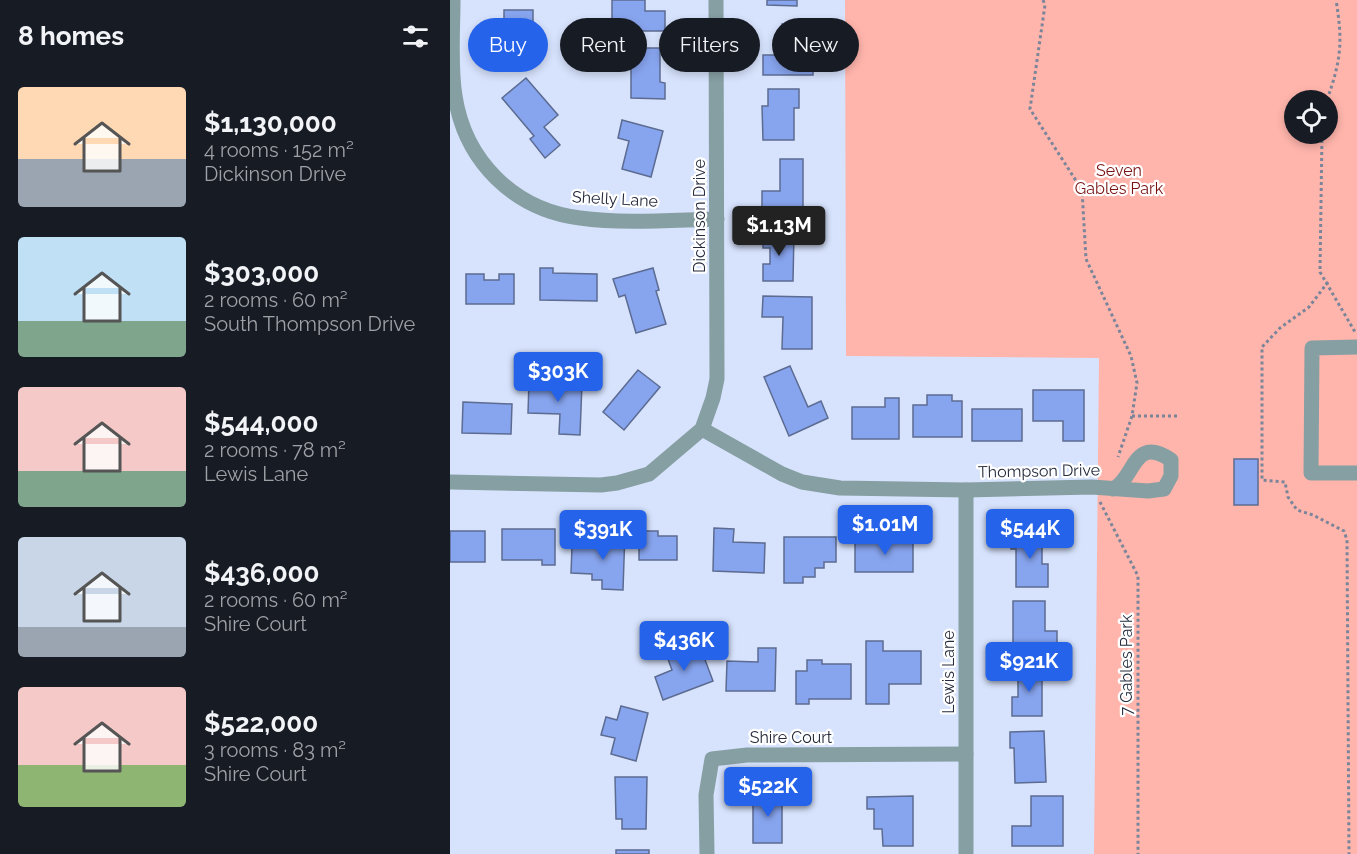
<!DOCTYPE html>
<html lang="en">
<head>
<meta charset="utf-8">
<style>
	:root { --surface:#171b24; --page:#242831; --text:#f1f3f6; --muted:#9ea1a6; --accent:#2563eb }
	body { margin:0; font-family:Raleway,sans-serif; background:var(--page); color:var(--text); height:100vh; display:flex; flex-direction:column; font-size:22px; white-space:nowrap }
	* { box-sizing:border-box; margin:0 }
	p { font-size:20px; color:var(--muted) }
	.icon { flex:none; width:33px; height:33px; fill:none; stroke:currentColor; stroke-width:2; stroke-linecap:round; stroke-linejoin:round }
	.map { position:relative; flex:1; overflow:hidden }
	.panel { display:flex; flex-direction:column; background:var(--surface); width:450px }
	.panel>* { flex:none }
	.guide { position:absolute; left:18px; top:18px; width:570px; height:54px; display:flex; gap:12px }
	.tools { position:absolute; left:834px; top:90px; display:grid; gap:12px }
	.tools a { display:grid; place-items:center; width:54px; height:54px; border-radius:50%; background:var(--surface); box-shadow:0 3px 9px #0003; font-size:30px }
	.price { position:absolute; translate:-50% -51px; padding:0 14px; border-radius:6px; background:var(--accent); color:#fff; font-size:20px; line-height:39px; filter:drop-shadow(0 2px 3px #0008) }
	.price::after { content:''; position:absolute; left:50%; top:36px; width:18px; height:14px; margin-left:-9px; background:inherit; clip-path:polygon(0 0,100% 0,50% 100%) }
	.price.active { background:#222; color:#fff }
	ul { padding:0; list-style:none }
	li { display:flex; align-items:center; gap:18px; height:150px; padding:0 18px }
	li span { display:grid; place-items:center; flex:none; width:168px; height:120px; border-radius:6px; color:#555 }
	li>.icon { margin-inline-start:auto }
	span .icon { width:72px; height:72px; fill:#fffc; stroke-width:1 }
	li b { font-size:26px }
	h2 { display:flex; justify-content:space-between; align-items:center; height:72px; padding:0 18px; font-size:26px }
	.chip { padding:0 21px; border-radius:27px; background:var(--surface); box-shadow:0 3px 9px #0003; font-size:21px; line-height:54px }
	.chip.active { background:var(--accent); color:#fff }
	main { display:flex; flex:1; min-height:0 }
	.map>svg:first-child { display:block }
</style>
</head>
<body>
<main>
<section class="panel">
<h2>8 homes<svg class="icon" aria-label="filters" viewBox="0 0 24 24"><path d="M4 7h16M4 17h16"/><circle cx="9" cy="7" r="2"/><circle cx="15" cy="17" r="2"/></svg></h2>
<ul>
<li><span style="background:linear-gradient(#ffd9b3 60%,#9aa5b1 0)"><svg class="icon" aria-label="home" viewBox="0 0 24 24"><path d="M3 11l9-7 9 7M6 9v11h12V9"/></svg></span><div><b>$1,130,000</b><p>4 rooms · 152 m²</p><p>Dickinson Drive</p></div></li>
<li><span style="background:linear-gradient(#bfe0f5 70%,#7fa58c 0)"><svg class="icon" aria-label="home" viewBox="0 0 24 24"><path d="M3 11l9-7 9 7M6 9v11h12V9"/></svg></span><div><b>$303,000</b><p>2 rooms · 60 m²</p><p>South Thompson Drive</p></div></li>
<li><span style="background:linear-gradient(#f6c9c9 70%,#7fa58c 0)"><svg class="icon" aria-label="home" viewBox="0 0 24 24"><path d="M3 11l9-7 9 7M6 9v11h12V9"/></svg></span><div><b>$544,000</b><p>2 rooms · 78 m²</p><p>Lewis Lane</p></div></li>
<li><span style="background:linear-gradient(#c9d6e8 75%,#9aa5b1 0)"><svg class="icon" aria-label="home" viewBox="0 0 24 24"><path d="M3 11l9-7 9 7M6 9v11h12V9"/></svg></span><div><b>$436,000</b><p>2 rooms · 60 m²</p><p>Shire Court</p></div></li>
<li><span style="background:linear-gradient(#f6c9c9 65%,#8fb573 0)"><svg class="icon" aria-label="home" viewBox="0 0 24 24"><path d="M3 11l9-7 9 7M6 9v11h12V9"/></svg></span><div><b>$522,000</b><p>3 rooms · 83 m²</p><p>Shire Court</p></div></li>
</ul>
</section>
<div class="map">
<svg width="907" height="854" viewBox="0 0 907 854">
	<rect width="100%" height="100%" fill="#d7e3fd"/>
	<path fill="#ffb5ac" fill-rule="evenodd" d="M395,0H907V854H644L649,358L396,356ZM844,100H878V134H844Z"/>
	<g fill="#87a4ee" stroke="#5c6b91" stroke-width="1.5">
		<path d="M162,0H195V11H215V31H162Z"/>
		<path d="M317,0H347V6L317,5Z"/>
		<path d="M54,10H83V61H49V45H54Z"/>
		<path d="M332,24H364L363,75H313V55H331Z"/>
		<path d="M181,48H210V82L215,83V99L181,98Z"/>
		<path d="M76,78L108,115L94,127L110,145L95,158L80,139L84,136L52,98Z"/>
		<path d="M318,89H349V108H344V140H313L312,106H318Z"/>
		<path d="M172,120L213,131L201,177L172,169L179,141L168,138Z"/>
		<path d="M330,159H353V211H312V191H330Z"/>
		<path d="M313,233H344L343,281H313V264H320V248H313Z"/>
		<path d="M90,268H103V273L147,274V301L90,300Z"/>
		<path d="M203,268L209,290L206,291L216,324L186,333L175,295L169,297L163,279Z"/>
		<path d="M16,274H34V280H49V274H64V304H16Z"/>
		<path d="M313,296L362,297V349H332L333,317H312Z"/>
		<path d="M340,366L358,407L371,401L378,418L339,436L314,377Z"/>
		<path d="M188,370L210,387L174,430L153,412Z"/>
		<path d="M79,381L132,383L130,435L109,434L110,414L78,413Z"/>
		<path d="M583,390H634V441H613V421H583Z"/>
		<path d="M477,395H502V401H512V437H463V405H477Z"/>
		<path d="M435,398H449V439H402V407H435Z"/>
		<path d="M13,402L62,404L61,434L12,433Z"/>
		<rect x="522" y="409" width="50" height="32"/>
		<rect x="784" y="459" width="24" height="46"/>
		<path d="M264,528L284,529L283,542L315,543L314,573L263,571Z"/>
		<path d="M52,529H105V565H92V560H52Z"/>
		<path d="M155,530L175,531L173,590L152,589V580H142V574L121,573L122,547L154,548Z"/>
		<rect x="0" y="531" width="35" height="31"/>
		<path d="M189,531H208V536H227V560H189Z"/>
		<path d="M561,533H592V564H598V587H566V549H561Z"/>
		<path d="M334,537H386V562H374V568H365V577H353V583H334Z"/>
		<path d="M439,538H463V572H405V542H439Z"/>
		<path d="M563,601H595V631H607V652L563,653Z"/>
		<path d="M416,641H433V651H471V684H439V704H416Z"/>
		<path d="M238,642L242,653L251,649L263,681L213,700L205,677L222,670L215,651Z"/>
		<path d="M308,648H326L325,691H276L277,661L308,662Z"/>
		<path d="M357,660H372V664H401V699H359V704H346V671H357Z"/>
		<path d="M568,667H592V716H562V697H568Z"/>
		<path d="M171,706L198,713L186,761L161,754L165,738L151,735L156,717L167,720Z"/>
		<path d="M594,731L596,782L565,783L564,748H560V732Z"/>
		<path d="M165,777H197L196,829H172V819H166Z"/>
		<rect x="303" y="793" width="29" height="50"/>
		<path d="M463,796V846H433L432,829H424V809H417V797Z"/>
		<path d="M581,796H613V846H562V826H581Z"/>
		<rect x="166" y="850" width="33" height="4"/>
	</g>
	<g fill="none" stroke-linecap="round" stroke-linejoin="round">
		<g stroke="#7b859a" stroke-width="3" stroke-dasharray="3 3" stroke-linecap="butt">
			<path d="M593,0L595,5L580,109L632,190L636,259L681,356L687,383L682,416L668,457"/>
			<path d="M877,100C891,60 893,43 886,0"/>
			<path d="M872,134L870,272L905,332"/>
			<path d="M878,282L859,307L830,328L812,347V480L835,482L838,497L847,510L863,515L894,531L897,540L899,854"/>
			<path d="M682,416H729"/>
			<path d="M650,502L688,576V854"/>
		</g>
		<g stroke="#869fa3" stroke-width="15">
			<path d="M3,0C3,31 0,65 5,96C15,161 64,210 130,218C173,224 223,220 267,219"/>
			<path d="M907,347L862,348L861,473H907"/>
			<path d="M252,429L332,474L352,482L390,488L516,490L642,487L698,491L714,489L721,476V460C683,434 685,479 663,489"/>
			<path d="M0,482L151,485L167,483L199,474L252,429L263,398L267,379L266,0"/>
			<path d="M516,490V854"/>
			<path d="M257,854L256,795L262,759L297,755L516,754"/>
		</g>
	</g>
	<g text-anchor="middle" dominant-baseline="central" stroke-width="4.5" stroke-linejoin="round" paint-order="stroke">
		<g font-size="16" fill="#791313" stroke="#fff">
			<text x="669" y="170">Seven<tspan x="669" dy="18">Gables Park</tspan></text>
		</g>
		<g font-size="16" fill="#242b3c" stroke="#fff">
			<text transform="translate(165 199) rotate(3)">Shelly Lane</text>
			<text transform="translate(249 216) rotate(-90)">Dickinson Drive</text>
			<text transform="translate(589 471) rotate(-1)">Thompson Drive</text>
			<text transform="translate(676 665) rotate(-90)">7 Gables Park</text>
			<text transform="translate(498 672) rotate(-90)">Lewis Lane</text>
			<text x="341" y="737">Shire Court</text>
		</g>
	</g>
</svg>
<div class="tools">
<a><svg class="icon" aria-label="locate" viewBox="0 0 24 24"><circle cx="12" cy="12" r="6"/><path d="M12 2v4M12 18v4M2 12h4M18 12h4"/></svg></a>
</div>
<b class="price active" style="left:329px;top:257px">$1.13M</b>
<b class="price" style="left:108px;top:403px">$303K</b>
<b class="price" style="left:435px;top:556px">$1.01M</b>
<b class="price" style="left:580px;top:560px">$544K</b>
<b class="price" style="left:153px;top:561px">$391K</b>
<b class="price" style="left:234px;top:672px">$436K</b>
<b class="price" style="left:579px;top:693px">$921K</b>
<b class="price" style="left:318px;top:818px">$522K</b>
<div class="guide">
<a class="chip active">Buy</a>
<a class="chip">Rent</a>
<a class="chip">Filters</a>
<a class="chip">New</a>
</div>
</div>
</main>
</body>
</html>
